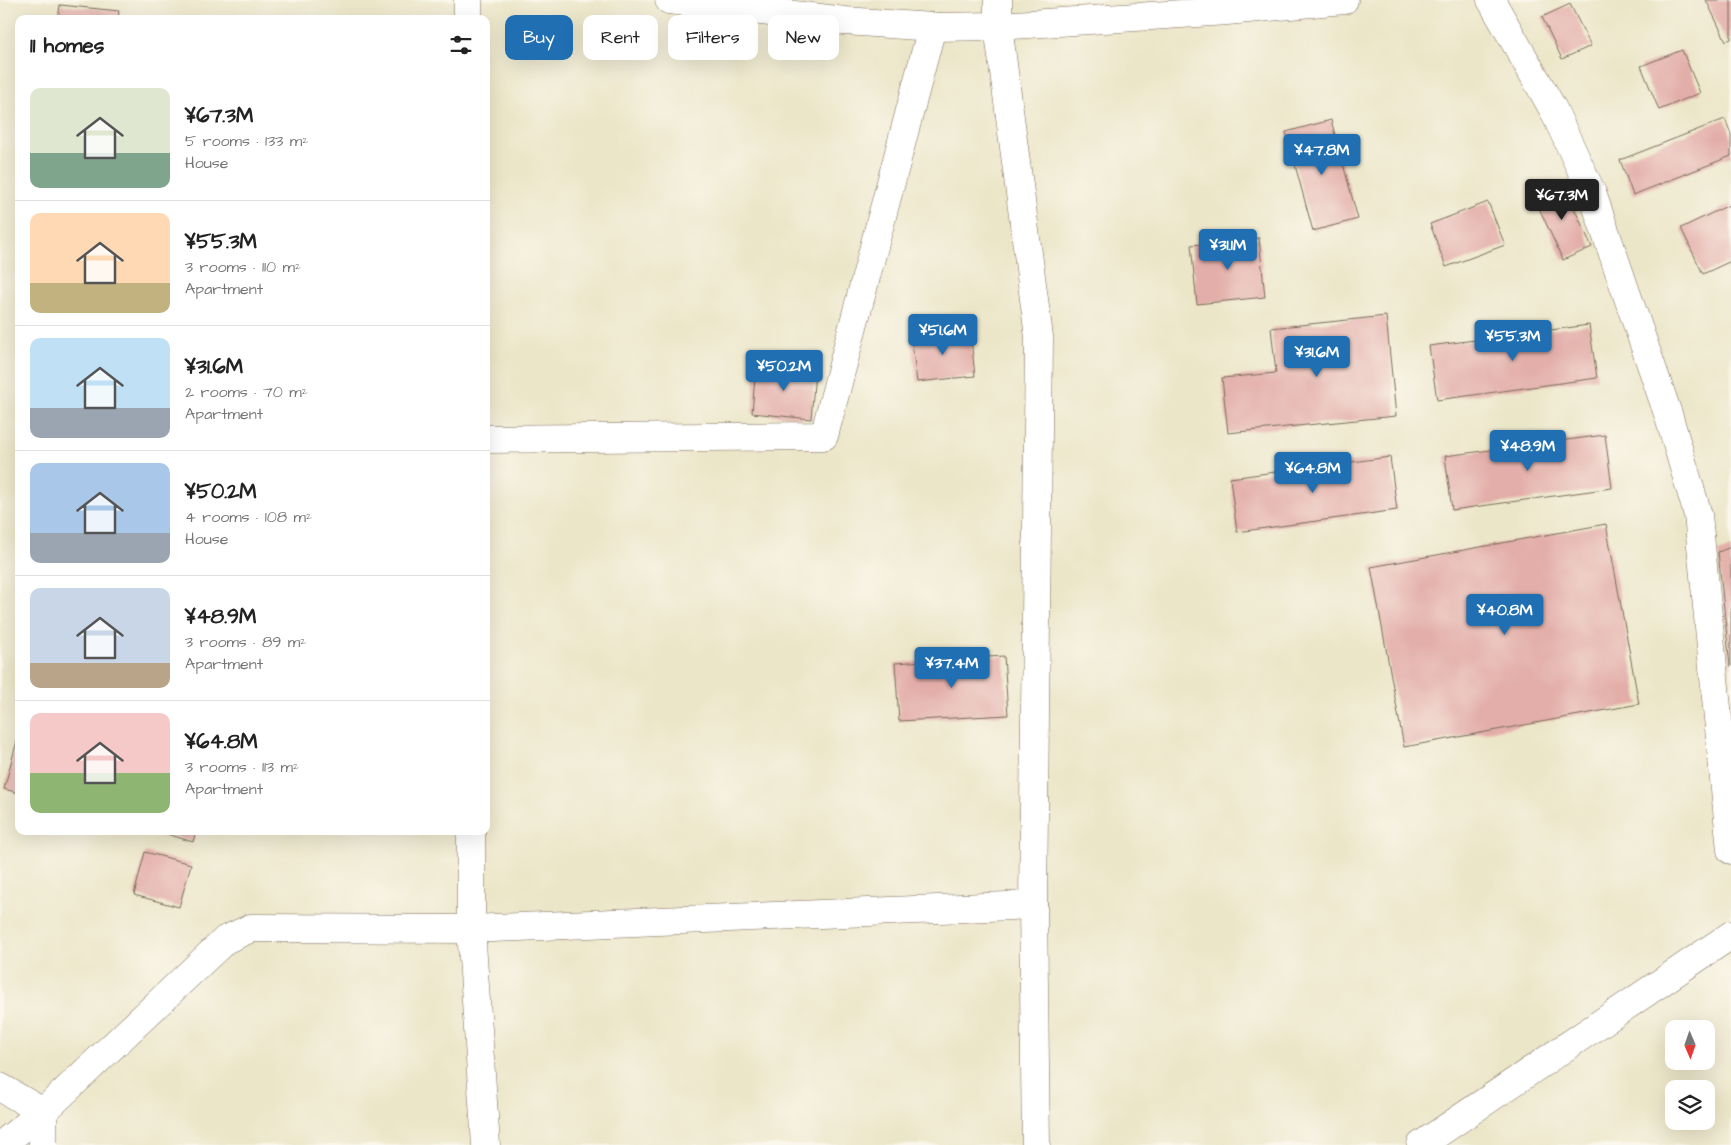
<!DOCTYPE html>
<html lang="en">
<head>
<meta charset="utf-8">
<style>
	:root { --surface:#fff; --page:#f6f6f6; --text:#222; --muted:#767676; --line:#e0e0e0; --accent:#1f6fb2 }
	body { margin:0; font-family:"Architects Daughter",sans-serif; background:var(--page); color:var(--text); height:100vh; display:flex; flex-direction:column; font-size:19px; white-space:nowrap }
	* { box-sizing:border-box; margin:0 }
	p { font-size:16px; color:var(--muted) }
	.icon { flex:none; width:28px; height:28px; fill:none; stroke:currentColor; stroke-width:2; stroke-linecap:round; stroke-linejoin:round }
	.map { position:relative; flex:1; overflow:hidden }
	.drawer { position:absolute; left:15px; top:15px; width:475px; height:820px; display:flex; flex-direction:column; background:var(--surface); border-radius:10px; box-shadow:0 5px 20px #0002 }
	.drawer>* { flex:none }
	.top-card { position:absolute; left:505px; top:15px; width:475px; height:45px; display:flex; gap:10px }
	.needle { width:32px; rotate:178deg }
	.tools { position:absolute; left:1665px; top:1020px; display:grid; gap:10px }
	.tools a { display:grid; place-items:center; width:50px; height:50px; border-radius:10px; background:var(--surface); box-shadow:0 5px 20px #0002; font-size:25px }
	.price { position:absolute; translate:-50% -42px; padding:0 11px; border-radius:5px; background:var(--accent); color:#fff; font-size:16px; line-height:32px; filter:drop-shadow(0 1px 2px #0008) }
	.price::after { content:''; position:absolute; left:50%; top:30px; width:15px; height:11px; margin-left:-8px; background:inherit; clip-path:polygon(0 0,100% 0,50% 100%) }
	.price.current { background:#222; color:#fff }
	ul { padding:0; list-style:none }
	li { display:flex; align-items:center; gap:15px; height:125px; padding:0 15px }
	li+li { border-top:1px solid var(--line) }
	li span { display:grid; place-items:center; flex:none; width:140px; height:100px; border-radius:10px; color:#555 }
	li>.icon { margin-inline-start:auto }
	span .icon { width:60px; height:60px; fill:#fffc; stroke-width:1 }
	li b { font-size:21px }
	h2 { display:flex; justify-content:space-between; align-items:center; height:60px; padding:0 15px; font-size:21px }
	.chip { padding:0 18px; border-radius:10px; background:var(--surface); box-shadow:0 5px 20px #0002; font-size:18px; line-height:45px }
	.chip.current { background:var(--accent); color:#fff }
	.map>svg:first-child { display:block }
</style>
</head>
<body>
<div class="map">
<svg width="1731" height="1145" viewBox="0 0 1731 1145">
	<rect width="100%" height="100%" fill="#fbf7ec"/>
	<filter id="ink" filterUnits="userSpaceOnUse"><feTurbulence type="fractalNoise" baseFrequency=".02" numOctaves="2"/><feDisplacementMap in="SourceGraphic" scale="10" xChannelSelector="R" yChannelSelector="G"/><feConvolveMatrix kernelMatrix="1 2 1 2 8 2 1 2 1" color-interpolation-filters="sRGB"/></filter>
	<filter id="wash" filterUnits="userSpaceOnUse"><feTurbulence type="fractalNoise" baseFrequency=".0096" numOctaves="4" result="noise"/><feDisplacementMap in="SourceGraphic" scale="20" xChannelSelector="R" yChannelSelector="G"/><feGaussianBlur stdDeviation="1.12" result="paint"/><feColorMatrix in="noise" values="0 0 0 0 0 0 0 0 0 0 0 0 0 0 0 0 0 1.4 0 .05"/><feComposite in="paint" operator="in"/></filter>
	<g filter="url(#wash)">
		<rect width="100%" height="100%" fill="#ece6c9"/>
		<g id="blocks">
			<g fill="#e3aea9">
				<path d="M1706,0H1731V39L1726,41Z"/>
				<path d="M1570,4L1591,46L1562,59L1542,17Z"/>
				<path d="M60,5L119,11L118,19H58Z"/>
				<path d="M1682,50L1700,93L1659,110L1641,66Z"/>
				<path d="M1725,119L1731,134V156L1633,195L1620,160Z"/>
				<path d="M1331,120L1358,219L1313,231L1286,132Z"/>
				<path d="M1562,182L1592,247L1563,260L1533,195Z"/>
				<path d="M1488,202L1505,245L1446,267L1430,224Z"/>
				<path d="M1731,204V261L1703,274L1681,228Z"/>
				<path d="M1259,238L1265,297L1197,304L1191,245Z"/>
				<path d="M1386,316L1396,416L1228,433L1222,378L1276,373L1271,328Z"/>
				<path d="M1589,325L1597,378L1437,400L1429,346Z"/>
				<path d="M970,329L975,376L917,382L911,336Z"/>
				<path d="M756,366L815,372L811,419L752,413Z"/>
				<path d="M1605,435L1612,488L1452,510L1445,456Z"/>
				<path d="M1390,457L1397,510L1237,532L1230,478Z"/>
				<path d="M1606,524L1639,704L1404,747L1371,567Z"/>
				<path d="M1731,547V666H1730L1718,552Z"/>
				<path d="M1004,656L1008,715L899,721L895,663Z"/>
				<path d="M18,737H19V793L4,789Z"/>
				<path d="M157,831H196L193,842Z"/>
				<path d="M145,852L191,864L179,907L134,895Z"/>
			</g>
		</g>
	</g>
	<g filter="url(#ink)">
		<use href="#blocks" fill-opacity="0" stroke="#796c5a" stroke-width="1"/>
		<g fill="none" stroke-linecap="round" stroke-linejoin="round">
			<g stroke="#796c5a" stroke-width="29">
				<g id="minor">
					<path d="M468,0V19"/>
					<path d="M998,0V26L1039,337L1033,905L1036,1145"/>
					<path d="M1491,0L1553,109L1592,193L1668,414L1698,515L1731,850"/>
					<path d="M486,439L824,436L932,27"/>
					<path d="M471,831V929L486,1145"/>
					<path d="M0,1087L43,1112"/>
					<path d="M1,1145L43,1112L225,940L251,928L471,929L1033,905"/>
					<path d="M43,1145V1112"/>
					<path d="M1421,1145L1731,935"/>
				</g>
			</g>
			<g stroke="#796c5a" stroke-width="29">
				<path id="tertiary" d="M669,0L845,21L932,27L998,26L1227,11L1344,0"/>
			</g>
			<use href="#minor" stroke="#fff" stroke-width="28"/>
			<use href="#tertiary" stroke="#fff" stroke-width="28"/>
		</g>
	</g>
</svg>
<div class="tools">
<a><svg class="needle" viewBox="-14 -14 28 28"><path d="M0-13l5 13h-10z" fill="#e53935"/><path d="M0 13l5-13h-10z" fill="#767676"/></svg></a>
<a><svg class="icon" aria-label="layers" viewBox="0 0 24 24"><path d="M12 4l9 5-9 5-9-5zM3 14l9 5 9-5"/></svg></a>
</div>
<b class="price" style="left:1322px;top:176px">¥47.8M</b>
<b class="price current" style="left:1562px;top:221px">¥67.3M</b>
<b class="price" style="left:1228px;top:271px">¥31.1M</b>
<b class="price" style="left:943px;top:356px">¥51.6M</b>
<b class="price" style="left:1513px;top:362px">¥55.3M</b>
<b class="price" style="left:1317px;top:378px">¥31.6M</b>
<b class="price" style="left:784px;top:392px">¥50.2M</b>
<b class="price" style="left:1528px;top:472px">¥48.9M</b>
<b class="price" style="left:1313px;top:494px">¥64.8M</b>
<b class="price" style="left:1505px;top:636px">¥40.8M</b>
<b class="price" style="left:952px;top:689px">¥37.4M</b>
<div class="top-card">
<a class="chip current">Buy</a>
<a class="chip">Rent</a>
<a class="chip">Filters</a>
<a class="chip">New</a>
</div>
<section class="drawer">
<h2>11 homes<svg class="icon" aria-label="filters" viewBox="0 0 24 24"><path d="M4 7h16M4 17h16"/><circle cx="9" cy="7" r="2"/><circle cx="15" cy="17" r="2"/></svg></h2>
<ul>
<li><span style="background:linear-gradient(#dfe7d0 65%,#7fa58c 0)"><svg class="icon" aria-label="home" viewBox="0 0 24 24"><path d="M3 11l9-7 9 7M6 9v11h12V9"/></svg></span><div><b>¥67.3M</b><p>5 rooms · 133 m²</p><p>House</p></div></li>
<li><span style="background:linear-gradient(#ffd9b3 70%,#c2b280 0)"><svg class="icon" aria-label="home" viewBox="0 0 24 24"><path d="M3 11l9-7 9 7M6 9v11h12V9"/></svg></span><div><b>¥55.3M</b><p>3 rooms · 110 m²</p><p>Apartment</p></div></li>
<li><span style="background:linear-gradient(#bfe0f5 70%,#9aa5b1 0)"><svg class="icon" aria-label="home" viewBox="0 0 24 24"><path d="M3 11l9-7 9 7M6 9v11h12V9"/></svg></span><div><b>¥31.6M</b><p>2 rooms · 70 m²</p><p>Apartment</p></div></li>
<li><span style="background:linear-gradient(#a9c7e8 70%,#9aa5b1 0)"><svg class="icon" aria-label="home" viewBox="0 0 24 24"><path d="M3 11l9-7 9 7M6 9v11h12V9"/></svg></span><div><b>¥50.2M</b><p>4 rooms · 108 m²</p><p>House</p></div></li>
<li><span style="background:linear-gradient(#c9d6e8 75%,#b9a48a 0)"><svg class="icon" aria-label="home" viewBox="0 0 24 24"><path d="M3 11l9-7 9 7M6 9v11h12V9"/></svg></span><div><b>¥48.9M</b><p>3 rooms · 89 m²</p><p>Apartment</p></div></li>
<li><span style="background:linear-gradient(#f6c9c9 60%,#8fb573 0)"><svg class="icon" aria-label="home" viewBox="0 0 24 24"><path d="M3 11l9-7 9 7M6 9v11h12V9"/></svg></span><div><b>¥64.8M</b><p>3 rooms · 113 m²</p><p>Apartment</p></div></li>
</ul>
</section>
</div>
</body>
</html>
